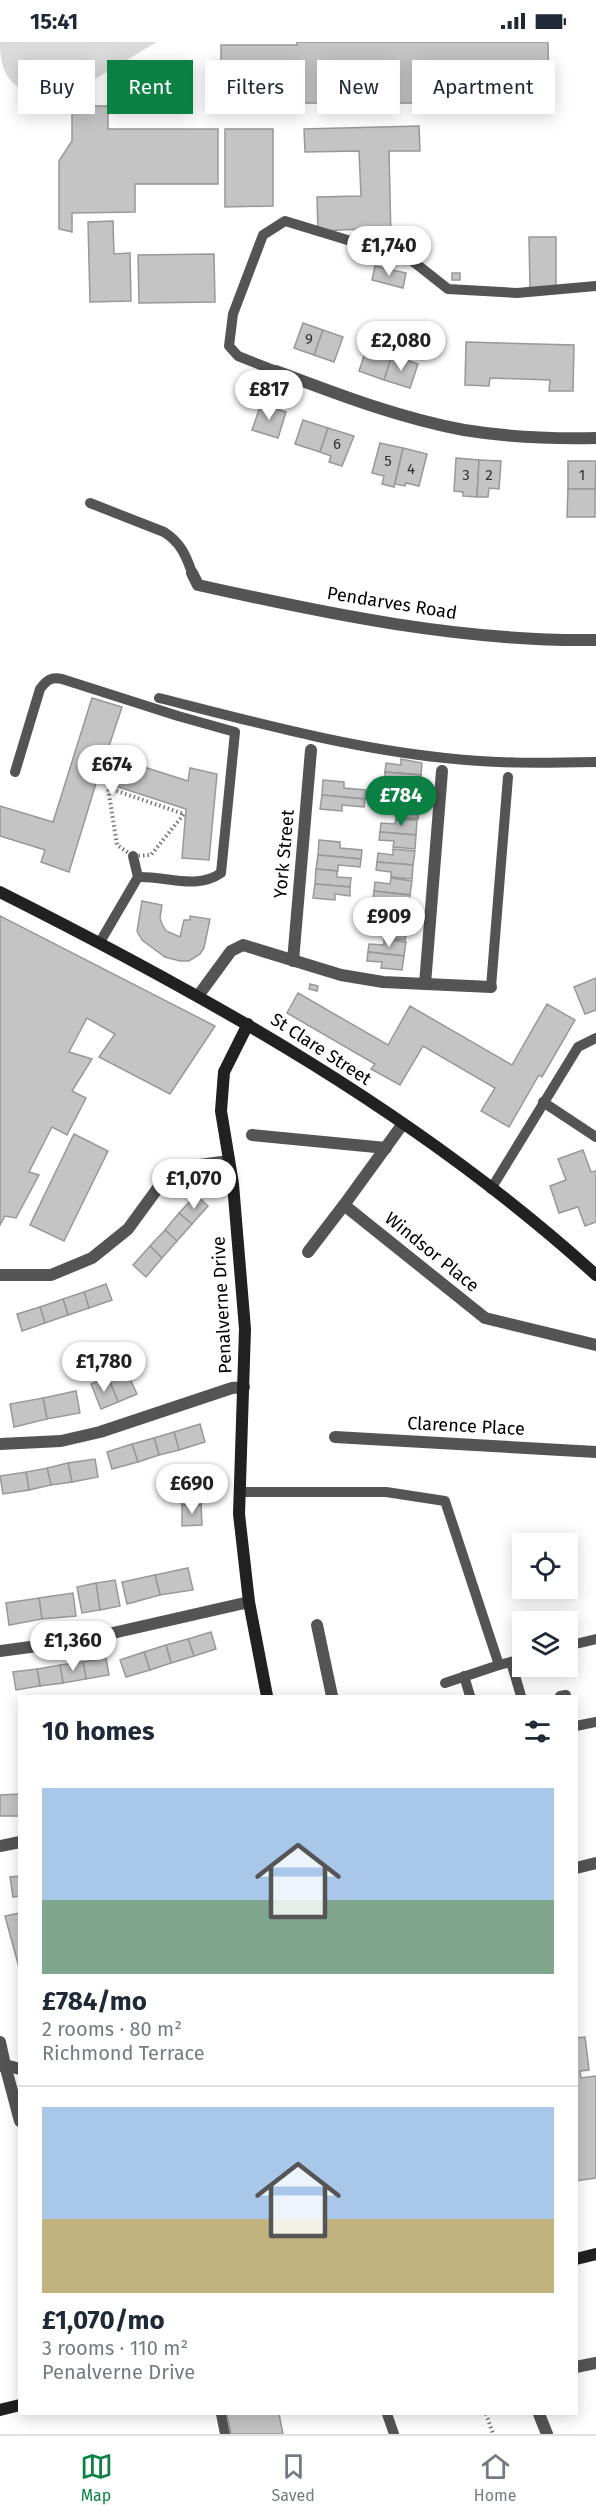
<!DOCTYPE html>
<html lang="en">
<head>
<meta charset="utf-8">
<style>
	:root { --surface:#fff; --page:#f6f6f7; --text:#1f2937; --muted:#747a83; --line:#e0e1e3; --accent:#0b8043 }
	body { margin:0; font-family:"Fira Sans",sans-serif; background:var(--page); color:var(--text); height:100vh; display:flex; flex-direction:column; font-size:22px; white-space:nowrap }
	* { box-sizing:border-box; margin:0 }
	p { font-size:20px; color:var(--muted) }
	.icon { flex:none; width:33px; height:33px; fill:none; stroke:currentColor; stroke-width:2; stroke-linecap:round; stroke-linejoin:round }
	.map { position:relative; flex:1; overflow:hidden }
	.drawer { position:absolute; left:18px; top:1653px; width:560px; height:720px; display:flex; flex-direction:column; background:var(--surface); border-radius:0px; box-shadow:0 3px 15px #0003 }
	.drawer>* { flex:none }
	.banner { position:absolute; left:18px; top:18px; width:561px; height:54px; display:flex; gap:12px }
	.controls { position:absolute; left:512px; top:1491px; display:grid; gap:12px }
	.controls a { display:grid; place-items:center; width:66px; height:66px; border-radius:0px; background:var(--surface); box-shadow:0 3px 15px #0003; font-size:30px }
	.price { position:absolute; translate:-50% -51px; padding:0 14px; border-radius:21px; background:#fff; color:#222; font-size:20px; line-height:39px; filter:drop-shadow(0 2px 3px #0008) }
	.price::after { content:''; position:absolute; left:50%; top:36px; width:18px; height:14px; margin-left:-9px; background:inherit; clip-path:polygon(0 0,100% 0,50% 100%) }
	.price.on { background:var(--accent); color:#fff }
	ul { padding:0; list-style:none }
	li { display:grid; align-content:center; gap:12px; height:318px; padding:0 24px }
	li+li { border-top:2px solid var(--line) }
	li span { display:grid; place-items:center; height:186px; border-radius:0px; color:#555 }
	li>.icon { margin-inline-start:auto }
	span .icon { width:108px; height:108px; fill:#fffc; stroke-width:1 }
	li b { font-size:26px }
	h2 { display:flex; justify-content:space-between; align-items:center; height:72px; padding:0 24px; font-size:26px }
	.tag { padding:0 21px; border-radius:0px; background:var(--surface); box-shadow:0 3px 15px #0003; font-size:21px; line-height:54px }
	.tag.on { background:var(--accent); color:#fff }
	.status { display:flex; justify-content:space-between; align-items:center; height:42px; padding:0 30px; background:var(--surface); direction:ltr }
	.status svg { height:16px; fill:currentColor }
	.dock { display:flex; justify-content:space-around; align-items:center; height:84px; border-top:2px solid var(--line); background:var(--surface); font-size:16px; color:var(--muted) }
	.dock a { display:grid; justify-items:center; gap:3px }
	.dock .on { color:var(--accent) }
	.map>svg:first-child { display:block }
</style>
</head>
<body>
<div class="status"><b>15:41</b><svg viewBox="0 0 49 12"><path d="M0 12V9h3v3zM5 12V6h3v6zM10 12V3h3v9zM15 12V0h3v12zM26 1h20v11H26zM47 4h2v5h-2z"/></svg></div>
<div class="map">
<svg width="596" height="2392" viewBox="0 0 596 2392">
	<rect width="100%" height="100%" fill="#fff"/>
	<path fill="#dbdbdb" d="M0,0H157L48,65C16,44 0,41 0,0Z"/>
	<g fill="#c4c4c4" stroke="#989898" stroke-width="1.5">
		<path d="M297,0H548L549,60H517V51H482V59H455V45H440V61H221V3H297Z"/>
		<path d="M72,64H108V87H218V142H135V170L72,171V190L59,187V119L72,99Z"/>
		<path d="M419,84L420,109H389L391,198L364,199V187L318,189L317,155L361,154L359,109L305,110L304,87Z"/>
		<path d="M225,87H273V164L225,165Z"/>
		<path d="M113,179L114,212L130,211L131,259L90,260L88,180Z"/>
		<path d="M529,195H556V246H530Z"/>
		<path d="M214,212L215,260L139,261L138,213Z"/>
		<path d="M375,224L406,231L403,246L372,238Z"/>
		<rect x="452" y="231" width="8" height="7"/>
		<path d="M303,281L323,288L314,313L294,306Z"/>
		<path d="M323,288L343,295L334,320L314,313Z"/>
		<path d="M466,300L574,303L573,349H549L550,338L490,336L489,344L465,343Z"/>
		<path d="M367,305L392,313L384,338L359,329Z"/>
		<path d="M392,313L418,322L410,346L384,338Z"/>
		<path d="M261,362L286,370L278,396L252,388Z"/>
		<path d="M303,378L328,386L320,410L295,402Z"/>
		<path d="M328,386L354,394L342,424L329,420L331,414L320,410Z"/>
		<path d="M380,401L403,406L394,445L382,442L384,434L372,431Z"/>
		<path d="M403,406L427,412L419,444L406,441L405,444L395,442Z"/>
		<path d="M456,416L479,418L477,455L463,454V450L454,449Z"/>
		<path d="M479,418L501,419L499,447L489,446L488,455H477Z"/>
		<path d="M568,419H596L595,447H568Z"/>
		<path d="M568,447H595V475H567Z"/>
		<path d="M92,656L122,665L106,713L188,739L190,726L217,732L209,818L182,816L186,767L97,738L69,830L41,820L45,808L0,794V764L53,780Z"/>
		<path d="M401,717L422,721L421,733L385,730L386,721L401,723Z"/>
		<path d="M385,730L421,733L420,747L399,746V740L385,738Z"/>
		<path d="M323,738L344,740V746L366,748L365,757L322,753Z"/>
		<path d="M399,747L420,749L419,763L383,760L384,751L398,753Z"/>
		<path d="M322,753L365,757L364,765L342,763V769L320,767Z"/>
		<path d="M383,760L419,763L418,777L396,775L397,770L382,768Z"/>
		<path d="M396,777L417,778L416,793L380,790L381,781L395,782Z"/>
		<path d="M380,790L416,793L415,807L393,805L394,799L379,798Z"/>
		<path d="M319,798L340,800V806L362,808L361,817L318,813Z"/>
		<path d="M393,807L415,809L413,823L377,820L378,811L393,813Z"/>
		<path d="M318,813L361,817L360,825L338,823V829L316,827Z"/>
		<path d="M377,820L413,823L412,837L391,835V830L376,828Z"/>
		<path d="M316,827L337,829V835L351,836L350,845L315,842Z"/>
		<path d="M391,836L412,839L410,853L374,849L375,840L390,842Z"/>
		<path d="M315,842L350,845V854L335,852V858L313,856Z"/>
		<path d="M374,849L410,853L409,868L387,865L388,859L373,857Z"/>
		<path d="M142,859L162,863L160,876L162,882L166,889L180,895L184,878H190V874L210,877L204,906L200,912L189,919H180L165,915L142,898L137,889Z"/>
		<path d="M387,867L408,869L407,884L371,880L372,871L386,873Z"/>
		<path d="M0,874L215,984L170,1052L99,1015L115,992L87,976L69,1010L92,1017L72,1049L86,1056L67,1093L52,1085L29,1130L39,1133L16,1176L5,1174L0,1183Z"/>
		<path d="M371,880L407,884L405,898L384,896V890L370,888Z"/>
		<path d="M384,897L406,900L404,914L368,910L369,902L384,903Z"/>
		<path d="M368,910L404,914L402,928L381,926L382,920L367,919Z"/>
		<path d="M596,936V968L585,972L574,945Z"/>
		<path d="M310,942L318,944L317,949L309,947Z"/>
		<path d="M298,951L388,1003L410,964L512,1023L547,962L575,978L542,1035L539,1033L509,1085L481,1069L495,1046L423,1004L400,1043L371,1027L375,1022L287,971Z"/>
		<path d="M74,1092L108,1109L64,1199L30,1183Z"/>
		<path d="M583,1108L591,1130L596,1129V1180L585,1184L578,1165L559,1171L550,1144L566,1138L558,1117Z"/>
		<path d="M196,1153L208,1164L192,1182L179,1171Z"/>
		<path d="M179,1171L192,1182L177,1199L165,1188Z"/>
		<path d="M165,1188L177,1199L162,1216L150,1204Z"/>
		<path d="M150,1204L162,1216L146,1235L133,1223Z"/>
		<path d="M106,1242L112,1258L89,1266L84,1250Z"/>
		<path d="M84,1250L89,1266L68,1273L63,1257Z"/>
		<path d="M63,1257L68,1273L45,1281L40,1265Z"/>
		<path d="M40,1265L45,1281L22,1289L17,1272Z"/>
		<path d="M126,1328L137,1352L118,1360L108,1335Z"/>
		<path d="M108,1335L118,1360L101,1367L91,1342Z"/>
		<path d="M76,1349L80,1371L47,1377L43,1356Z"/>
		<path d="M43,1356L47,1377L14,1385L10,1362Z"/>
		<path d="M200,1382L205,1400L179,1408L174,1390Z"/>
		<path d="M174,1390L179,1408L159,1413L154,1396Z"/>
		<path d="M154,1396L159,1413L138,1420L132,1402Z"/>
		<path d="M132,1402L138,1420L112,1427L107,1410Z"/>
		<path d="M95,1417L98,1435L72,1440L68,1421Z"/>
		<path d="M68,1421L72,1440L51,1443L47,1426Z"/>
		<path d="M47,1426L51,1443L29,1448L26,1430Z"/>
		<path d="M26,1430L29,1448L3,1452L0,1434Z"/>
		<path d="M201,1442V1463H182L181,1443Z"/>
		<path d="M182,1463H201L202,1483L182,1484Z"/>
		<path d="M188,1526L193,1548L160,1553L155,1533Z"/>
		<path d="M155,1533L160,1553L127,1562L122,1540Z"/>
		<path d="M115,1538L120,1564L100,1568L96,1541Z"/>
		<path d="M96,1541L100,1568L82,1571L77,1545Z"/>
		<path d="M73,1551L76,1574L42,1577L39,1556Z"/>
		<path d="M39,1556L42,1577L9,1583L6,1561Z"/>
		<path d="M211,1590L216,1607L194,1614L188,1597Z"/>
		<path d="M188,1597L194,1614L171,1621L166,1603Z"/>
		<path d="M166,1603L171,1621L150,1628L144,1610Z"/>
		<path d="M144,1610L150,1628L126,1635L120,1618Z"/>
		<path d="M106,1616L109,1633L86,1637L83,1620Z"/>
		<path d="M83,1620L86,1637L63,1641L60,1623Z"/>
		<path d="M60,1623L63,1641L40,1644L37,1627Z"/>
		<path d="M37,1627L40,1644L16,1648L13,1630Z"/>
		<path d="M20,1752V1774H0V1753Z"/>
		<path d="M20,1834V1854L13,1855L10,1835Z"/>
		<path d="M20,1871V1929L5,1874Z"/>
		<path d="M585,1995L589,2028L580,2029L581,2036L596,2034V2136L576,2139V1996Z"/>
		<path d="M227,2372H279L283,2392H231Z"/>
	</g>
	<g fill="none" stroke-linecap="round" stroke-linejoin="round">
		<g stroke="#767676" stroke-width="4" stroke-dasharray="1.5 3" stroke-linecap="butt">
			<path d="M108,746L184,772L151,813L133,814L117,803Z"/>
			<path d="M486,2372L493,2392"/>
		</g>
		<g stroke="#545454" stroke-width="10">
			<path d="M276,329L238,314L229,304L233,272L263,193L285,179L410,217L448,247L517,251L596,244"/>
			<path d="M90,461L164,490C180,500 186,513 192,531"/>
			<path d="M159,656C254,680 348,706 445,716C496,722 546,721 596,720"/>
			<path d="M15,730L40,647C46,639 51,634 62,637L178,674L235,690L221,831C197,848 166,834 138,835"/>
			<path d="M100,900L138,835L133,814"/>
			<path d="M491,945L508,735"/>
			<path d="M543,1060L596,1095"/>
			<path d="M491,1147L578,1005L596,996"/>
			<path d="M239,1450H386L445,1459L499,1623L522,1617"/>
			<path d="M567,1604L596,1597"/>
			<path d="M511,1620L521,1654"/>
			<path d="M464,1634L470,1654"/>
			<path d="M445,1641L499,1623"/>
			<path d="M560,1654L566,1653"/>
			<path d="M576,1684L596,1680"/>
			<path d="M221,2372L225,2392"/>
			<path d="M387,2372L394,2392"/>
		</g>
		<g stroke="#545454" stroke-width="12">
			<path d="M276,329C337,352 399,376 464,388C507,395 552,397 596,396"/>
			<path d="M192,531L198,543C328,572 463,600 596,598"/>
			<path d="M293,919L311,708"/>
			<path d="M425,942L442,729"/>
			<path d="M198,954L231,909L243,903L341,933L383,940L491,945"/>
			<path d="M402,1083L344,1163L485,1276L596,1303"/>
			<path d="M252,1093L386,1106"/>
			<path d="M308,1210L344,1163"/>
			<path d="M0,1233H51L92,1216L128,1187L163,1139L185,1125L229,1119"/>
			<path d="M335,1395L596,1410"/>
			<path d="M0,1402L61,1399L100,1390L232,1346L244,1345"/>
			<path d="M317,1583L332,1654"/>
			<path d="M0,1609L82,1598L249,1560"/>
			<path d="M0,1804L20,1800"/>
			<path d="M576,1826L596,1821"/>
			<path d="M0,2000L5,2023L20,2027"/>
			<path d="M0,2024L5,2023L20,2079"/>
			<path d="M576,2325L596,2321"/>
			<path d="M539,2372L547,2392"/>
		</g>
		<g stroke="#212121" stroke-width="12">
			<path d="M0,850C211,956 420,1073 596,1233"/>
			<path d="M248,982L224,1030L221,1069L233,1142L245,1287L239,1472L249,1560L267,1654"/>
			<path d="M576,2217L596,2212"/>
			<path d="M0,2368L20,2363"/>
		</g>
	</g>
	<g text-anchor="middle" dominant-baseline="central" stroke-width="4.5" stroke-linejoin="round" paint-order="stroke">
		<g font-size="15" fill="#313131">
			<text x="309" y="297">9</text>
			<text x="337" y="402">6</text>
			<text x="388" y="419">5</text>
			<text x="411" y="427">4</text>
			<text x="466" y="433">3</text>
			<text x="489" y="433">2</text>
			<text x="582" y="433">1</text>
		</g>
		<g font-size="18" fill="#000" stroke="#fff">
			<text transform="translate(392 561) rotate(9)">Pendarves Road</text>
			<text transform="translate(284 812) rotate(-85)">York Street</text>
			<text transform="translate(321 1007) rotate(33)">St Clare Street</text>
			<text transform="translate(432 1210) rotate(39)">Windsor Place</text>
			<text transform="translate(222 1263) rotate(-93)">Penalverne Drive</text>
			<text transform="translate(466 1384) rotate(3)">Clarence Place</text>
		</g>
	</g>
</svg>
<div class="controls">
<a><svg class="icon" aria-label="locate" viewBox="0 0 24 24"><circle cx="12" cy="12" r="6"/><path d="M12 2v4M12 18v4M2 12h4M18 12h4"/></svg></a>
<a><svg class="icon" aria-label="layers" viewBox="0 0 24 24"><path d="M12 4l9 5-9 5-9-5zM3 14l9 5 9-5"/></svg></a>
</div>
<b class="price" style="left:389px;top:235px">£1,740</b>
<b class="price" style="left:401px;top:330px">£2,080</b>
<b class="price" style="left:269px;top:379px">£817</b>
<b class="price" style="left:112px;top:754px">£674</b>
<b class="price on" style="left:401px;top:785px">£784</b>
<b class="price" style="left:389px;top:906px">£909</b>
<b class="price" style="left:194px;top:1168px">£1,070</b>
<b class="price" style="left:104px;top:1351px">£1,780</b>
<b class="price" style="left:192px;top:1473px">£690</b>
<b class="price" style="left:73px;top:1630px">£1,360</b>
<div class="banner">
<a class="tag">Buy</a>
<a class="tag on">Rent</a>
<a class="tag">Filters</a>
<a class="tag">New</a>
<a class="tag">Apartment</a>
</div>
<section class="drawer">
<h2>10 homes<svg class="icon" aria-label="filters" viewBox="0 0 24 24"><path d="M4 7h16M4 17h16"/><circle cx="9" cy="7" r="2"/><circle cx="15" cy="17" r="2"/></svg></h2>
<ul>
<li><span style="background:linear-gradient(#a9c7e8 60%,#7fa58c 0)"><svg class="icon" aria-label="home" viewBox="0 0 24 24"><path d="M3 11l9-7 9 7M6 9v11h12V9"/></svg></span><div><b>£784/mo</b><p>2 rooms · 80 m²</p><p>Richmond Terrace</p></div></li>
<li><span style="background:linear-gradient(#a9c7e8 60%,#c2b280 0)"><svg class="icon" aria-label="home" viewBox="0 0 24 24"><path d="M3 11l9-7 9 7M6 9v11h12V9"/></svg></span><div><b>£1,070/mo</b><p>3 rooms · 110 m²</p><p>Penalverne Drive</p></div></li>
</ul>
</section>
</div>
<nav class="dock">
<a class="on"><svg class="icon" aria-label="map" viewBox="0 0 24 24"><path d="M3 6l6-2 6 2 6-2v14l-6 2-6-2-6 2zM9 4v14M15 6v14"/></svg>Map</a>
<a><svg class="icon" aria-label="saved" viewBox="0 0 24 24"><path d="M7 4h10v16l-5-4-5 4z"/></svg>Saved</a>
<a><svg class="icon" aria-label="home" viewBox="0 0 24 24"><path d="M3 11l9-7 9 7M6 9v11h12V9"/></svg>Home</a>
</nav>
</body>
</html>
